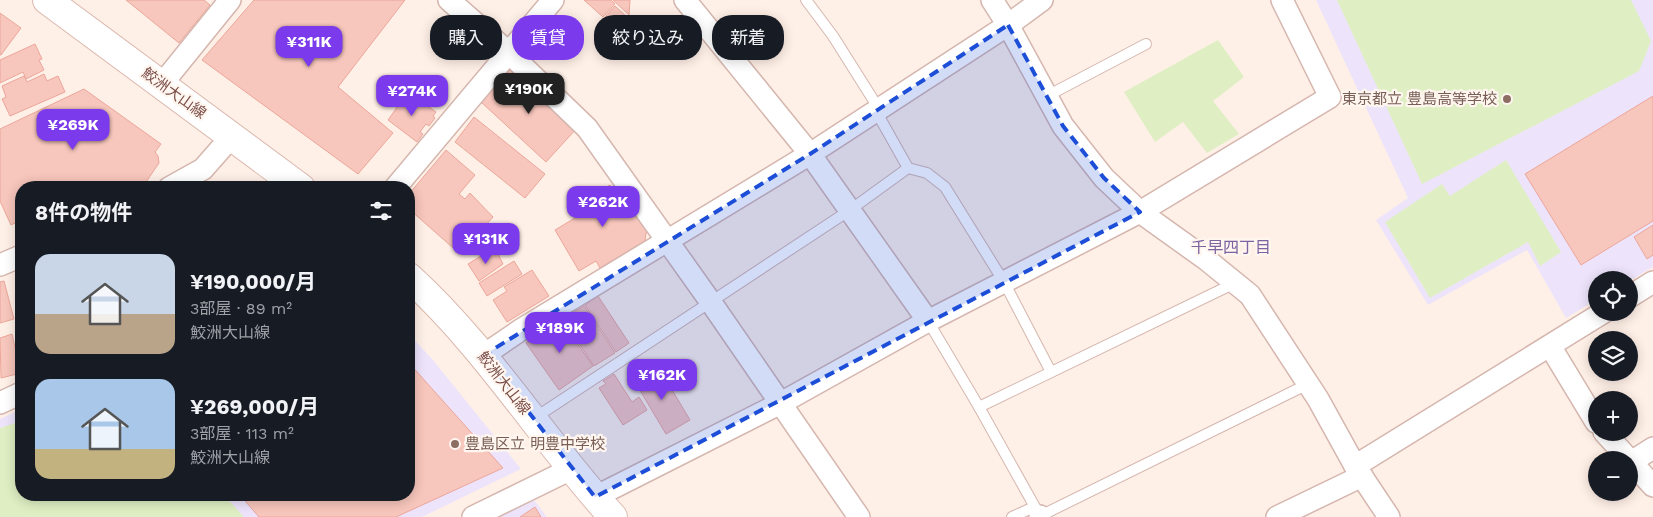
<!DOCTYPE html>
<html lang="ja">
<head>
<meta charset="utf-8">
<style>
	:root { --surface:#171b24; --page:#20242c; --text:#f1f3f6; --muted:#9ea1a6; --accent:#7c3aed }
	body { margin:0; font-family:"Work Sans","Noto Sans JP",sans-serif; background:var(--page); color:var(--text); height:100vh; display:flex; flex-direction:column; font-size:19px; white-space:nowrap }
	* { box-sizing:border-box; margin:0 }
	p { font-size:16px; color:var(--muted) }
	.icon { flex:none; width:28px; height:28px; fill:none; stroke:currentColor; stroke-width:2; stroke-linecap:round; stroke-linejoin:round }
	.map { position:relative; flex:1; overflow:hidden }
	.sheet { position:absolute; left:15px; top:181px; width:400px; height:320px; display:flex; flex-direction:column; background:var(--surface); border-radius:20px; box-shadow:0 2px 12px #0003 }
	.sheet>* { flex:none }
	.top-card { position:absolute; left:430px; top:15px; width:475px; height:45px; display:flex; gap:10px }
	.fabs { position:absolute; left:1588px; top:271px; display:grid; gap:10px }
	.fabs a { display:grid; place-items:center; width:50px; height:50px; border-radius:50%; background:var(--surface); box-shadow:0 2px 12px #0003; font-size:25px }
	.price { position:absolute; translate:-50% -42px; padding:0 11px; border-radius:10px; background:var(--accent); color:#fff; font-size:16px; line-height:32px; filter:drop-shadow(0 1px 2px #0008) }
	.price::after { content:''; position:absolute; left:50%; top:30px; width:15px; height:11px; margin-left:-8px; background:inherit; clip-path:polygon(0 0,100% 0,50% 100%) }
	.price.selected { background:#222; color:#fff }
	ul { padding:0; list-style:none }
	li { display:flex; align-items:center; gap:15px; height:125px; padding:0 20px }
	li span { display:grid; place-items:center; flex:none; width:140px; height:100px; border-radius:15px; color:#555 }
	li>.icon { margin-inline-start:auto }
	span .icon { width:60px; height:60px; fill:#fffc; stroke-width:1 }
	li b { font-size:21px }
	h2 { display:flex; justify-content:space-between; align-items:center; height:60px; padding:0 20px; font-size:21px }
	.chip { padding:0 18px; border-radius:20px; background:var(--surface); box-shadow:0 2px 12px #0003; font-size:18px; line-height:45px }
	.chip.selected { background:var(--accent); color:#fff }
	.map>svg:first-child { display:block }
</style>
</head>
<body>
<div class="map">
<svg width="1653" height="517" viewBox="0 0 1653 517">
	<rect width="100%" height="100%" fill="#fff0e7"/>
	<g fill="#ede4fb">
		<path d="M1316,0H1653V267L1629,281V280H1596V300L1566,318L1527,250L1428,305L1376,220L1408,198Z"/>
		<path d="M409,334L433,360L521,469L422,517H0V419L21,409V495H409Z"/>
		<path d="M534,500L547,517H496Z"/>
	</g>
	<g fill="#dfefc3">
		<path d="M1337,0H1631L1651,41L1639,71L1422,184Z"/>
		<path d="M1218,40L1244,77L1213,101L1239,134L1207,153L1183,122L1155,142L1124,92Z"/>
		<path d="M1506,160L1561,252L1540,266L1528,242L1430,298L1385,222L1442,184L1450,196Z"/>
		<path d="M21,421V495H224L244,517H0V428Z"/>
	</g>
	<g fill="#f7c6bc" stroke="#eca69a">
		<path d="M126,0H204L210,5L179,43Z"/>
		<path d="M254,0H405L338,87L393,133L358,174L202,60Z"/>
		<path d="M584,0H611L615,4L603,17Z"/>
		<path d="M613,0H630L629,15Z"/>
		<path d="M615,6L627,17L624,35L627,38L620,46L597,26Z"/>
		<path d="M0,13L21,28L1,55H0Z"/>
		<path d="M35,44L42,59L39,60L44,70L26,79L23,72L0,83V60Z"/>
		<path d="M512,68L577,128L546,162L481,102Z"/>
		<path d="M44,74L47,81L58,76L65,92L10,116L2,99L6,97L2,86L24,76L27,82Z"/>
		<path d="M84,89L161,144L155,152L158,156L159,163L142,188H134L130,184L128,188H104L99,184L90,188H21V220L11,225L0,201V129Z"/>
		<path d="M408,92L436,112L433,116L435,118L429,126L426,124L420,132L423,134L417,142L388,120Z"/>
		<path d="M1653,96V221L1581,265L1525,174Z"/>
		<path d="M474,117L545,174L525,198L455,142Z"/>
		<path d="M446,150L475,175L459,194L465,199L470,193L493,217L460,254L409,209V194Z"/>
		<path d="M610,185L616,194L626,188L651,230L646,233L645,241L600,268L596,261L579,271L555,230L575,218L570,209Z"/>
		<path d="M1653,225V255L1647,259L1634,237Z"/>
		<path d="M489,251L497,252L503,264L479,281L468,264Z"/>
		<path d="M514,261L522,274L487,296L479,283Z"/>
		<path d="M532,270L549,296L507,322L493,300L507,291L504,287Z"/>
		<path d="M4,281L14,319L0,323V282Z"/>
		<path d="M598,296L629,343L616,352L585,305Z"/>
		<path d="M584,306L615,353L594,366L563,319Z"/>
		<path d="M560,319L593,366L559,390L526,343Z"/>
		<path d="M12,334L21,373L1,378L0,338Z"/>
		<path d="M409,363L503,468L396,517H259L240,495H409Z"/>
		<path d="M659,368L690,420L666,434L635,382Z"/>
		<path d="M614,374L632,402L639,397L647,410L623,425L599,388L606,384L603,381Z"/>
		<path d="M535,507L541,517H520Z"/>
	</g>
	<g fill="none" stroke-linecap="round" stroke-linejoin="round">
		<g stroke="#d5b6ae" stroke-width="12">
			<g id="service">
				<path d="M806,0L833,36L879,109L881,120L908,168L927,173L945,187L1004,282L1051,372"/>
				<path d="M1047,96L1146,44"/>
				<path d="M928,321L979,407L1040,516L1308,384"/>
				<path d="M979,407L1235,283"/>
				<path d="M533,419L850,210L908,168"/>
				<path d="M1012,517L1034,507"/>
			</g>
		</g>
		<g stroke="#d5b6ae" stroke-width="24">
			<g id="minor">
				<path d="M449,0L509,53L587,128L710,301L859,517"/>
				<path d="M685,0L810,154L928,321"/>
				<path d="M992,0L1008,25L1063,126L1104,178L1140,212L1207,260L1250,295L1318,399L1355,466L1389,517"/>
				<path d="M162,84L230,0"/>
				<path d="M169,188L203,169L232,136"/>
				<path d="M395,188L553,0"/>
				<path d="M0,265L21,256"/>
				<path d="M1629,297L1653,282"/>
				<path d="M1550,346L1596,422"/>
				<path d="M484,355L522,329L810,154L1008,25L1042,0"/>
				<path d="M0,403L21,393"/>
				<path d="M1604,432L1653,486"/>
				<path d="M1631,462L1653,448"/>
				<path d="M1355,466L1604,312"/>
				<path d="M595,497L781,403L928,321L1140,212L1330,97L1282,0"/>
				<path d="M1040,516V517"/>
				<path d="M473,517L571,469"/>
				<path d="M1277,517L1362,476"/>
			</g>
		</g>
		<g stroke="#dbb7ad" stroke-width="30">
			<g id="secondary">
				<path d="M47,0L301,188"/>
				<path d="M409,277C487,348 542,439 613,517"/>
			</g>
		</g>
		<use href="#service" stroke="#fff" stroke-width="10"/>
		<use href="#minor" stroke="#fff" stroke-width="21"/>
		<use href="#secondary" stroke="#fff" stroke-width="28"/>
	</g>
	<path fill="#1d4ed8" fill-opacity="0.2" stroke="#1d4ed8" stroke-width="4" stroke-dasharray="10 6" stroke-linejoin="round" d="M1008,25L1063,126L1104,178L1140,212L595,497L484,355L810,154Z"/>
	<g fill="#8d6e63" stroke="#fff6f0" stroke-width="2">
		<circle cx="1507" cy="99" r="5"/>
		<circle cx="455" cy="444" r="5"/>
	</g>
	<g text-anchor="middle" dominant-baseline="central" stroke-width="4.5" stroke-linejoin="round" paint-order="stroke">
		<g font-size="15" fill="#7c4e48" stroke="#fff6f0">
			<text transform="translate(174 93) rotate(36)">鮫洲大山線</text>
			<text transform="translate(504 383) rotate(52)">鮫洲大山線</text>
		</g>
		<g font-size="15" fill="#785e54" stroke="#fff6f0" text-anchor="end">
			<text x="1497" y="99">東京都立 豊島高等学校</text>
			<text x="465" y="444" text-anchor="start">豊島区立 明豊中学校</text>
		</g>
		<g font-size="16" fill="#7d63a0" stroke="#fff6f0">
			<text x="1231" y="247">千早四丁目</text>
		</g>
	</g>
</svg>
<div class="fabs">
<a><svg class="icon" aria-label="locate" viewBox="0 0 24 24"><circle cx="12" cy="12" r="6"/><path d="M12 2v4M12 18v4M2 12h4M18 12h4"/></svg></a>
<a><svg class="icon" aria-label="layers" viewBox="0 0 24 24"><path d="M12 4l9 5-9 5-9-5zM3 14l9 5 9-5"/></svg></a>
<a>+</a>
<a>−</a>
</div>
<b class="price" style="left:309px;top:68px">¥311K</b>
<b class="price selected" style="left:529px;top:115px">¥190K</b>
<b class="price" style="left:412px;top:117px">¥274K</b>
<b class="price" style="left:73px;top:151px">¥269K</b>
<b class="price" style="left:603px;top:228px">¥262K</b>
<b class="price" style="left:486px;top:265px">¥131K</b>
<b class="price" style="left:560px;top:354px">¥189K</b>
<b class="price" style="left:662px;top:401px">¥162K</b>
<div class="top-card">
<a class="chip">購入</a>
<a class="chip selected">賃貸</a>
<a class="chip">絞り込み</a>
<a class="chip">新着</a>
</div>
<section class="sheet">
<h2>8件の物件<svg class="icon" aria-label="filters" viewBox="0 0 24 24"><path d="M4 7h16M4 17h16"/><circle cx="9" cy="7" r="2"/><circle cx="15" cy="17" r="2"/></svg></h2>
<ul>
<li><span style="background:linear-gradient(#c9d6e8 60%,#b9a48a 0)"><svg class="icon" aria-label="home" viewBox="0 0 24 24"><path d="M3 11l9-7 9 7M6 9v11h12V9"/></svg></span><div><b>¥190,000/月</b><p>3部屋 · 89 m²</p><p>鮫洲大山線</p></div></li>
<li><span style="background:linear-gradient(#a9c7e8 70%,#c2b280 0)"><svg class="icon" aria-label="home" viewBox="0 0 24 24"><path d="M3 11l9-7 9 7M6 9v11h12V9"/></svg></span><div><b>¥269,000/月</b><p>3部屋 · 113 m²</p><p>鮫洲大山線</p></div></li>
</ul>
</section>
</div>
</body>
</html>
